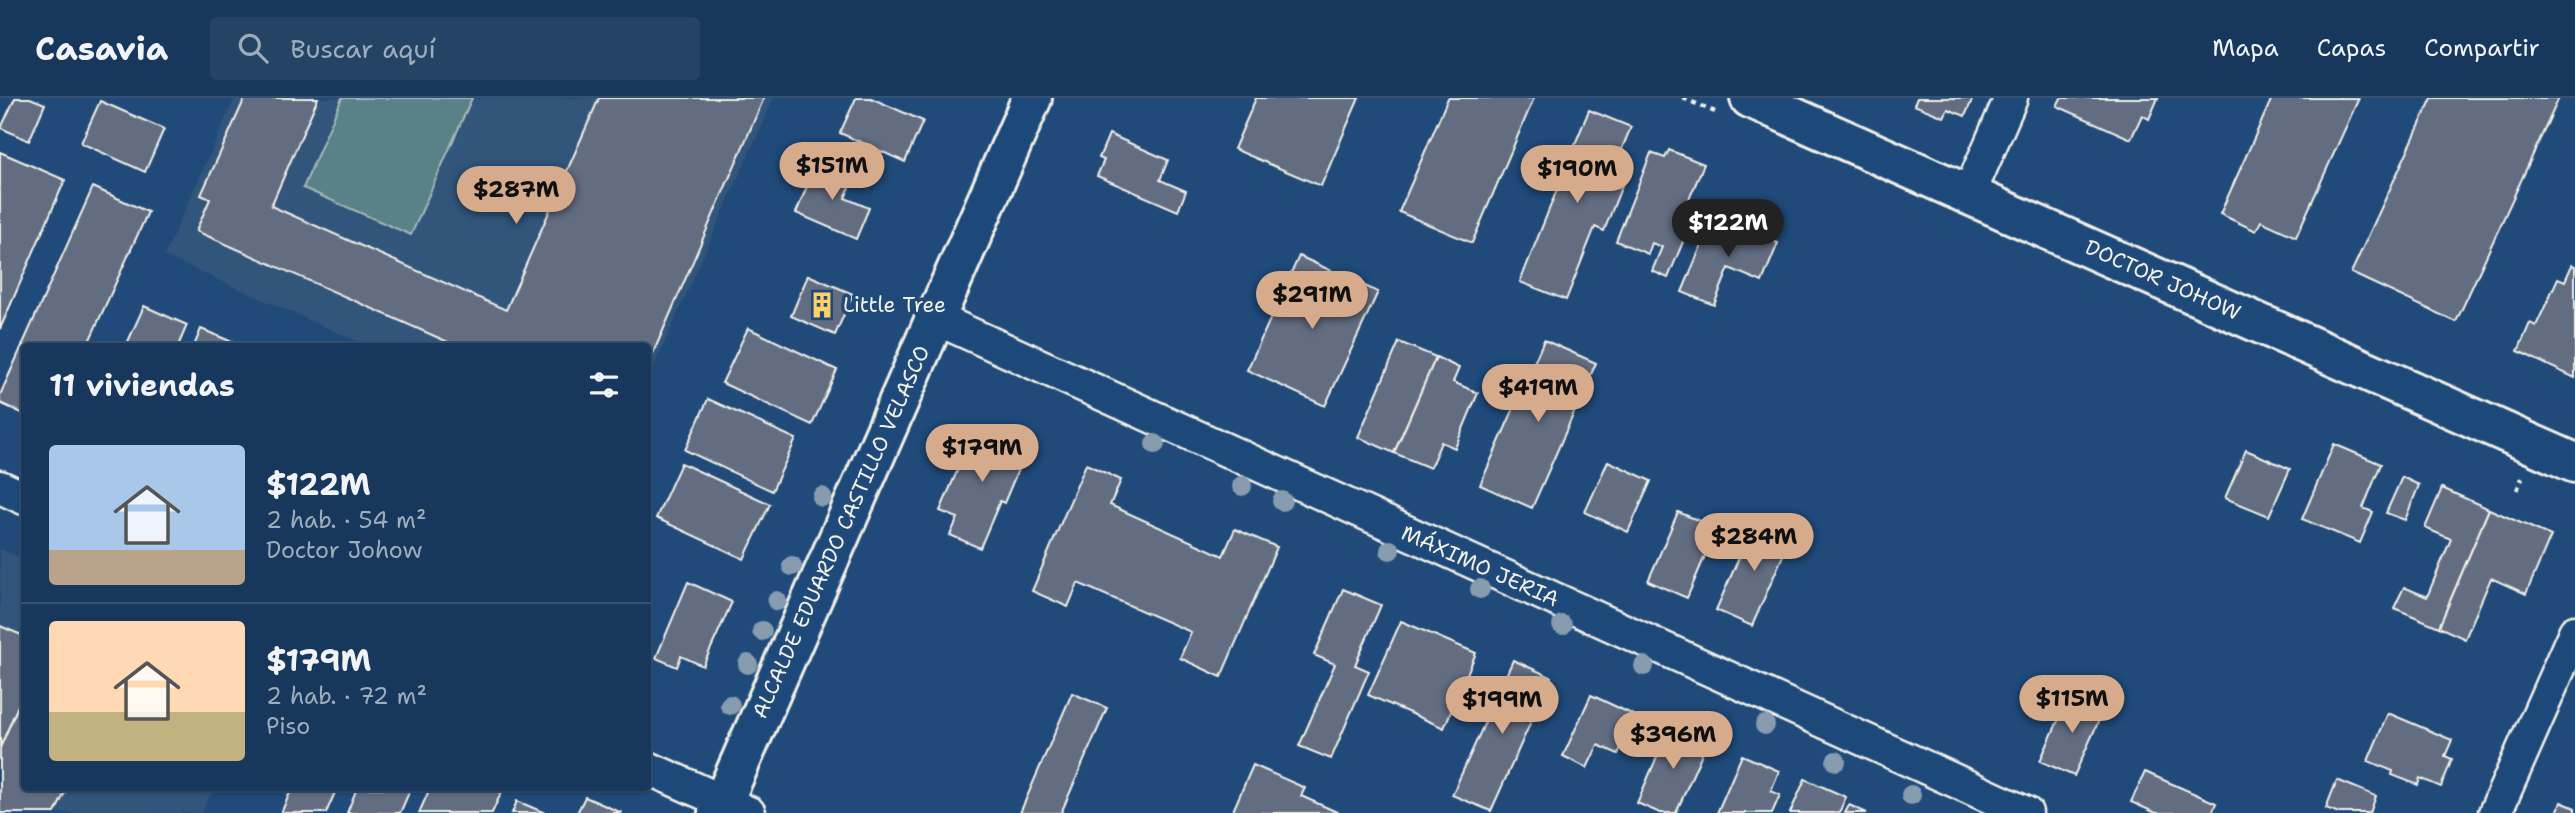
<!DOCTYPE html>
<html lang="es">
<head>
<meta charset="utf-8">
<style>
	:root { --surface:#17385c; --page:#244365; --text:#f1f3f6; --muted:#9eacbb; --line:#365272; --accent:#d6ab8b }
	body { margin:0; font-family:"Shantell Sans",sans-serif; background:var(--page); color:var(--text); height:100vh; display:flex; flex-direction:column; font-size:26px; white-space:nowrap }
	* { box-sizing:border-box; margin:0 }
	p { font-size:23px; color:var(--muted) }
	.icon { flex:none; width:38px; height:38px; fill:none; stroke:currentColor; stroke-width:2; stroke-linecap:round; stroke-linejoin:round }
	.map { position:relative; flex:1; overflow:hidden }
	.side { position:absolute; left:21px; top:245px; width:630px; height:448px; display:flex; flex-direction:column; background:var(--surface); border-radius:7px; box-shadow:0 2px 5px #0004,0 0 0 2px var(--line) }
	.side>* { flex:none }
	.price { position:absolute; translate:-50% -60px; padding:0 16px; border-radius:24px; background:var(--accent); color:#111; font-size:23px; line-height:46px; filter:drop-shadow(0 2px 4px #0008) }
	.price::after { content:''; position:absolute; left:50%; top:42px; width:21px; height:16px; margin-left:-10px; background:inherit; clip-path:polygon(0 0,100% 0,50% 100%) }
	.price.selected { background:#222; color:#fff }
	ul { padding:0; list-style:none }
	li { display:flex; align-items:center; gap:21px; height:175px; padding:0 28px }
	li+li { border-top:2px solid var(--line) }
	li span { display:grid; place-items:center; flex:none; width:196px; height:140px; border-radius:7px; color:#555 }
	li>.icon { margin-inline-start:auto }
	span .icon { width:84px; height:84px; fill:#fffc; stroke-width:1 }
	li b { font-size:30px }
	h2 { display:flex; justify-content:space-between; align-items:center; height:84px; padding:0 28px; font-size:30px }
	header { display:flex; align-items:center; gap:42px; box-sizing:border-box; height:98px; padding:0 35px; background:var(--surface); border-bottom:2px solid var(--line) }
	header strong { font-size:33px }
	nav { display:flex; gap:38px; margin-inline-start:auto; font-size:24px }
	.search { width:490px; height:63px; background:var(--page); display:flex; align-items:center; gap:18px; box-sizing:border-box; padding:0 24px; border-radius:7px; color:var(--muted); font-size:26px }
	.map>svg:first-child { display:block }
</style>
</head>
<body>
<header>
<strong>Casavia</strong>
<div class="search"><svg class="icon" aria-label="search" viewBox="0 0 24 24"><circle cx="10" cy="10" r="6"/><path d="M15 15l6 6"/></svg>Buscar aquí</div>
<nav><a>Mapa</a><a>Capas</a><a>Compartir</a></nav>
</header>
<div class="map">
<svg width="2575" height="715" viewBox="0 0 2575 715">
	<rect width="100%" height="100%" fill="#1f4a7a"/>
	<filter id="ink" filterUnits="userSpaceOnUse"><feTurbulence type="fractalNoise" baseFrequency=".0143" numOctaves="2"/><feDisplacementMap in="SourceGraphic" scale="14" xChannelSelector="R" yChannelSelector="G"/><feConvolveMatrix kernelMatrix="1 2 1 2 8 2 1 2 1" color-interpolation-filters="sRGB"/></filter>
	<g filter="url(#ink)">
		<g fill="#33547c">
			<path d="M235,0H774L648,282V248H368L164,158Z"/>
			<path d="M0,451L24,461V690H213L202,715H0Z"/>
		</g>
		<path fill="#588188" stroke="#a6b9b8" stroke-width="2" d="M342,0H472L411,137L303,90Z"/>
		<g fill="#626d82" stroke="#f4f1e8" stroke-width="2">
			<path d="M15,0H30L45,6L29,43L1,30Z"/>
			<path d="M245,0H318L271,108L506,212L599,0H764L648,267V248H457L196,133L210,101L201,97Z"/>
			<path d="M856,0H871L923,23L905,64L840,35Z"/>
			<path d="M1256,0H1359L1321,88L1234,51Z"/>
			<path d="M1448,0H1534L1472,145L1399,114Z"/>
			<path d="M1917,0H1973L1965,18L1948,11L1944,19L1914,7Z"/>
			<path d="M2061,0H2158L2149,21L2142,17L2131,41L2057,8Z"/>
			<path d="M2272,0H2359L2296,139L2261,123L2256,133L2220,116Z"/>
			<path d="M2432,0H2559L2456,224L2351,175Z"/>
			<path d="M100,3L164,31L145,74L81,45Z"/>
			<path d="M1589,12L1631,29L1611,77L1624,82L1604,133L1595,129L1566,202L1520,184L1560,84L1551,81L1564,48L1573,51Z"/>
			<path d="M1109,36L1168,62L1160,82L1186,93L1178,113L1097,78L1104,62L1099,60Z"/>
			<path d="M1669,52L1704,66L1682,118L1692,122L1668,180L1652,173L1662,149L1652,145L1648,156L1616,143L1651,55L1665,60Z"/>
			<path d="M0,54L65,82L0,231Z"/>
			<path d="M817,64L854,79L845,100L869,110L856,141L796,115Z"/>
			<path d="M93,89L148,114L87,248H24V316L0,305V297Z"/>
			<path d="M1714,117L1778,145L1762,184L1729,170L1714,207L1682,194Z"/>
			<path d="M1299,158L1378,194L1325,308L1247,272Z"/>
			<path d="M2572,167L2575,168V280L2518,253L2530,225L2536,228L2558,180L2565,183Z"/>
			<path d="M808,177L853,196L835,237L791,218Z"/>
			<path d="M144,208L187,227L178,248H126Z"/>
			<path d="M748,230L837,272L812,327L722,285Z"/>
			<path d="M201,231L242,248H194Z"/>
			<path d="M1544,242L1596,265L1532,410L1480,387Z"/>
			<path d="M1399,244L1436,259L1394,355L1358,339Z"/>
			<path d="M1436,259L1459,270L1453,284L1478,295L1455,350L1441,344L1430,370L1394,355Z"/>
			<path d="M708,301L796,341L772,393L685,352Z"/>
			<path d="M975,331L996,340L1000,331L1025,342L1013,370L1018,372L1004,405L1000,403L980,450L950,437L958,420L940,413Z"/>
			<path d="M2334,346L2381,366L2363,410L2373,414L2360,445L2302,421Z"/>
			<path d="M2246,352L2290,371L2269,418L2225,400Z"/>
			<path d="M1608,363L1651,383L1628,434L1585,414Z"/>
			<path d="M681,365L770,406L744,461L656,420Z"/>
			<path d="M1086,366L1121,382L1110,407L1223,458L1235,431L1277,449L1221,579L1180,560L1191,534L1078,485L1068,509L1032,493Z"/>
			<path d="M2402,379L2419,387L2405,422L2386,415Z"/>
			<path d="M2442,390L2489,411L2439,529L2394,510L2404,489L2427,499L2451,441L2425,430Z"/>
			<path d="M2489,411L2551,438L2526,496L2491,480L2465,541L2439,529Z"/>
			<path d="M1678,414L1717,430L1687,500L1648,483Z"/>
			<path d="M1756,421L1792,437L1752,528L1716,512Z"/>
			<path d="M688,484L732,504L703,568L681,558L677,569L656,560Z"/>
			<path d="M1343,491L1381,507L1355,567L1369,573L1331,661L1299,648L1335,566L1314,557Z"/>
			<path d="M1401,523L1476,555L1444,630L1368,597Z"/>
			<path d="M0,528L24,538V594L0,650Z"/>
			<path d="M1513,562L1551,579L1491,713L1452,697Z"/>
			<path d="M24,594V690H67L55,715H0V650Z"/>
			<path d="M1072,595L1107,610L1061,715H1020Z"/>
			<path d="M2070,596L2104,611L2074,678L2040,663Z"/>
			<path d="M1591,597L1636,618L1618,656L1598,647L1587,670L1563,658Z"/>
			<path d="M2388,615L2452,642L2445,658L2452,661L2441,689L2420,680L2418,687L2392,677L2393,673L2368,663Z"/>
			<path d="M1683,626L1710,637L1676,715H1660L1637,705L1666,638L1676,642Z"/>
			<path d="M1742,657L1779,673L1771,693L1780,697L1772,715H1717Z"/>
			<path d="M1253,667L1305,690L1301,698L1339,715H1232Z"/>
			<path d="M2145,674L2216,705L2212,715H2156L2131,704Z"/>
			<path d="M1805,681L1846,699L1839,715H1790Z"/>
			<path d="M2337,682L2376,698L2370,715H2339L2326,710Z"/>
			<path d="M292,690H337L326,715H281Z"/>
			<path d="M357,690H411L400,715H347Z"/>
			<path d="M430,690H499L503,691L492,715H419Z"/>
			<path d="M585,699L622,715H577Z"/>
			<path d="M517,703L545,715H512Z"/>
			<path d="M2561,704L2575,710V715H2557Z"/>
			<path d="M1849,707L1867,715H1845Z"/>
		</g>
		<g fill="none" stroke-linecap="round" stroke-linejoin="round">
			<g stroke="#f4f1e8" stroke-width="37">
				<g id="minor">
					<path d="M1969,96L2011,0"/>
					<path d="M935,220L2026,715"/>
					<path d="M0,389L24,400"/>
					<path d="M648,670L749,715"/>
					<path d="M2495,715L2575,534"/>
				</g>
			</g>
			<g stroke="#f4f1e8" stroke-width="44">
				<path id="tertiary" d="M1750,0L2575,365"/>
			</g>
			<g stroke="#f4f1e8" stroke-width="44">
				<path id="secondary" d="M718,715L1032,0"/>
			</g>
			<g stroke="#f4f1e8" stroke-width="4.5" stroke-dasharray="5 5" stroke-linecap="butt">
				<path d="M1683,0L1715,14"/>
				<path d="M2517,392L2522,380"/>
			</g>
			<use href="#minor" stroke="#1f4a7a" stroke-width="32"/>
			<use href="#tertiary" stroke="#1f4a7a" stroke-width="38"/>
			<use href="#secondary" stroke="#1f4a7a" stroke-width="38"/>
		</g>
		<g fill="#889caf">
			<circle cx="1155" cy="346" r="10"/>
			<circle cx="1242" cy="388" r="10"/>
			<circle cx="822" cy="399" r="10"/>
			<circle cx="1282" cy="403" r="10"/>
			<circle cx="1390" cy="452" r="10"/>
			<circle cx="792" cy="468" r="10"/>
			<circle cx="1480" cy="491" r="10"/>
			<circle cx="777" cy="503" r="10"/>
			<circle cx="1562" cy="527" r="10"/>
			<circle cx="762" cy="533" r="10"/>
			<circle cx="748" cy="566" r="10"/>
			<circle cx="1644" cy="568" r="10"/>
			<circle cx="730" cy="607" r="10"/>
			<circle cx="1765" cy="627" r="10"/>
			<circle cx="1836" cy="663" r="10"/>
			<circle cx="1911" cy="697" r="10"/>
		</g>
	</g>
	<defs>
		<g id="building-bare" transform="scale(2.1)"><path d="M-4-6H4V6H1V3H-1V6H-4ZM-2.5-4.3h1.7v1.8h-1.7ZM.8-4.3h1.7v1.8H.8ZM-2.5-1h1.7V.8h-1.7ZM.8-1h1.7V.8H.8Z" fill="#ffd166" stroke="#1f4a7a" stroke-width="2.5" paint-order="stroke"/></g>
	</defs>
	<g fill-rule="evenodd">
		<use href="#building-bare" x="822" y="207"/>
	</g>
	<g text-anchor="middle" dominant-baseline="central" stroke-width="7" stroke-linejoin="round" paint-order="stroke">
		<g font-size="21" fill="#f4f1e8" stroke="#1f4a7a">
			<text transform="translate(2163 182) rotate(24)">DOCTOR JOHOW</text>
			<text transform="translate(841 434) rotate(-66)">ALCALDE EDUARDO CASTILLO VELASCO</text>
			<text transform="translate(1480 468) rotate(24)">MÁXIMO JERIA</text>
		</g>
		<g font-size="21" fill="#f4f1e8" stroke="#1f4a7a" text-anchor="start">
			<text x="843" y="207">Little Tree</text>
		</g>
	</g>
</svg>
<b class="price" style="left:832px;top:104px">$151M</b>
<b class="price" style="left:1577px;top:107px">$190M</b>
<b class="price" style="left:516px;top:128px">$287M</b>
<b class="price selected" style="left:1728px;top:161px">$122M</b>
<b class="price" style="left:1312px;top:233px">$291M</b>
<b class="price" style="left:1538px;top:326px">$419M</b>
<b class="price" style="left:982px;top:386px">$179M</b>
<b class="price" style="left:1754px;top:475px">$284M</b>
<b class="price" style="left:2072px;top:637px">$115M</b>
<b class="price" style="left:1502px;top:638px">$199M</b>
<b class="price" style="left:1673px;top:673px">$396M</b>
<section class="side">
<h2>11 viviendas<svg class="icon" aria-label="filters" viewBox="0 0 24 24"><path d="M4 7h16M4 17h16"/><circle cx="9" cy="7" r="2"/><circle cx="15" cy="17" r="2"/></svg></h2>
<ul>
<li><span style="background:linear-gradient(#a9c7e8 75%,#b9a48a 0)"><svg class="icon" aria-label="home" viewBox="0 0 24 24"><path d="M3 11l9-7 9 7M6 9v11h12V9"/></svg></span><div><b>$122M</b><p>2 hab. · 54 m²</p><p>Doctor Johow</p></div></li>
<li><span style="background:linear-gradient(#ffd9b3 65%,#c2b280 0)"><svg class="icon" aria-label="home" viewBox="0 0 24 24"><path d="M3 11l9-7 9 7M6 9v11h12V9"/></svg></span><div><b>$179M</b><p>2 hab. · 72 m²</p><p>Piso</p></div></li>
</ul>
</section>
</div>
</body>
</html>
